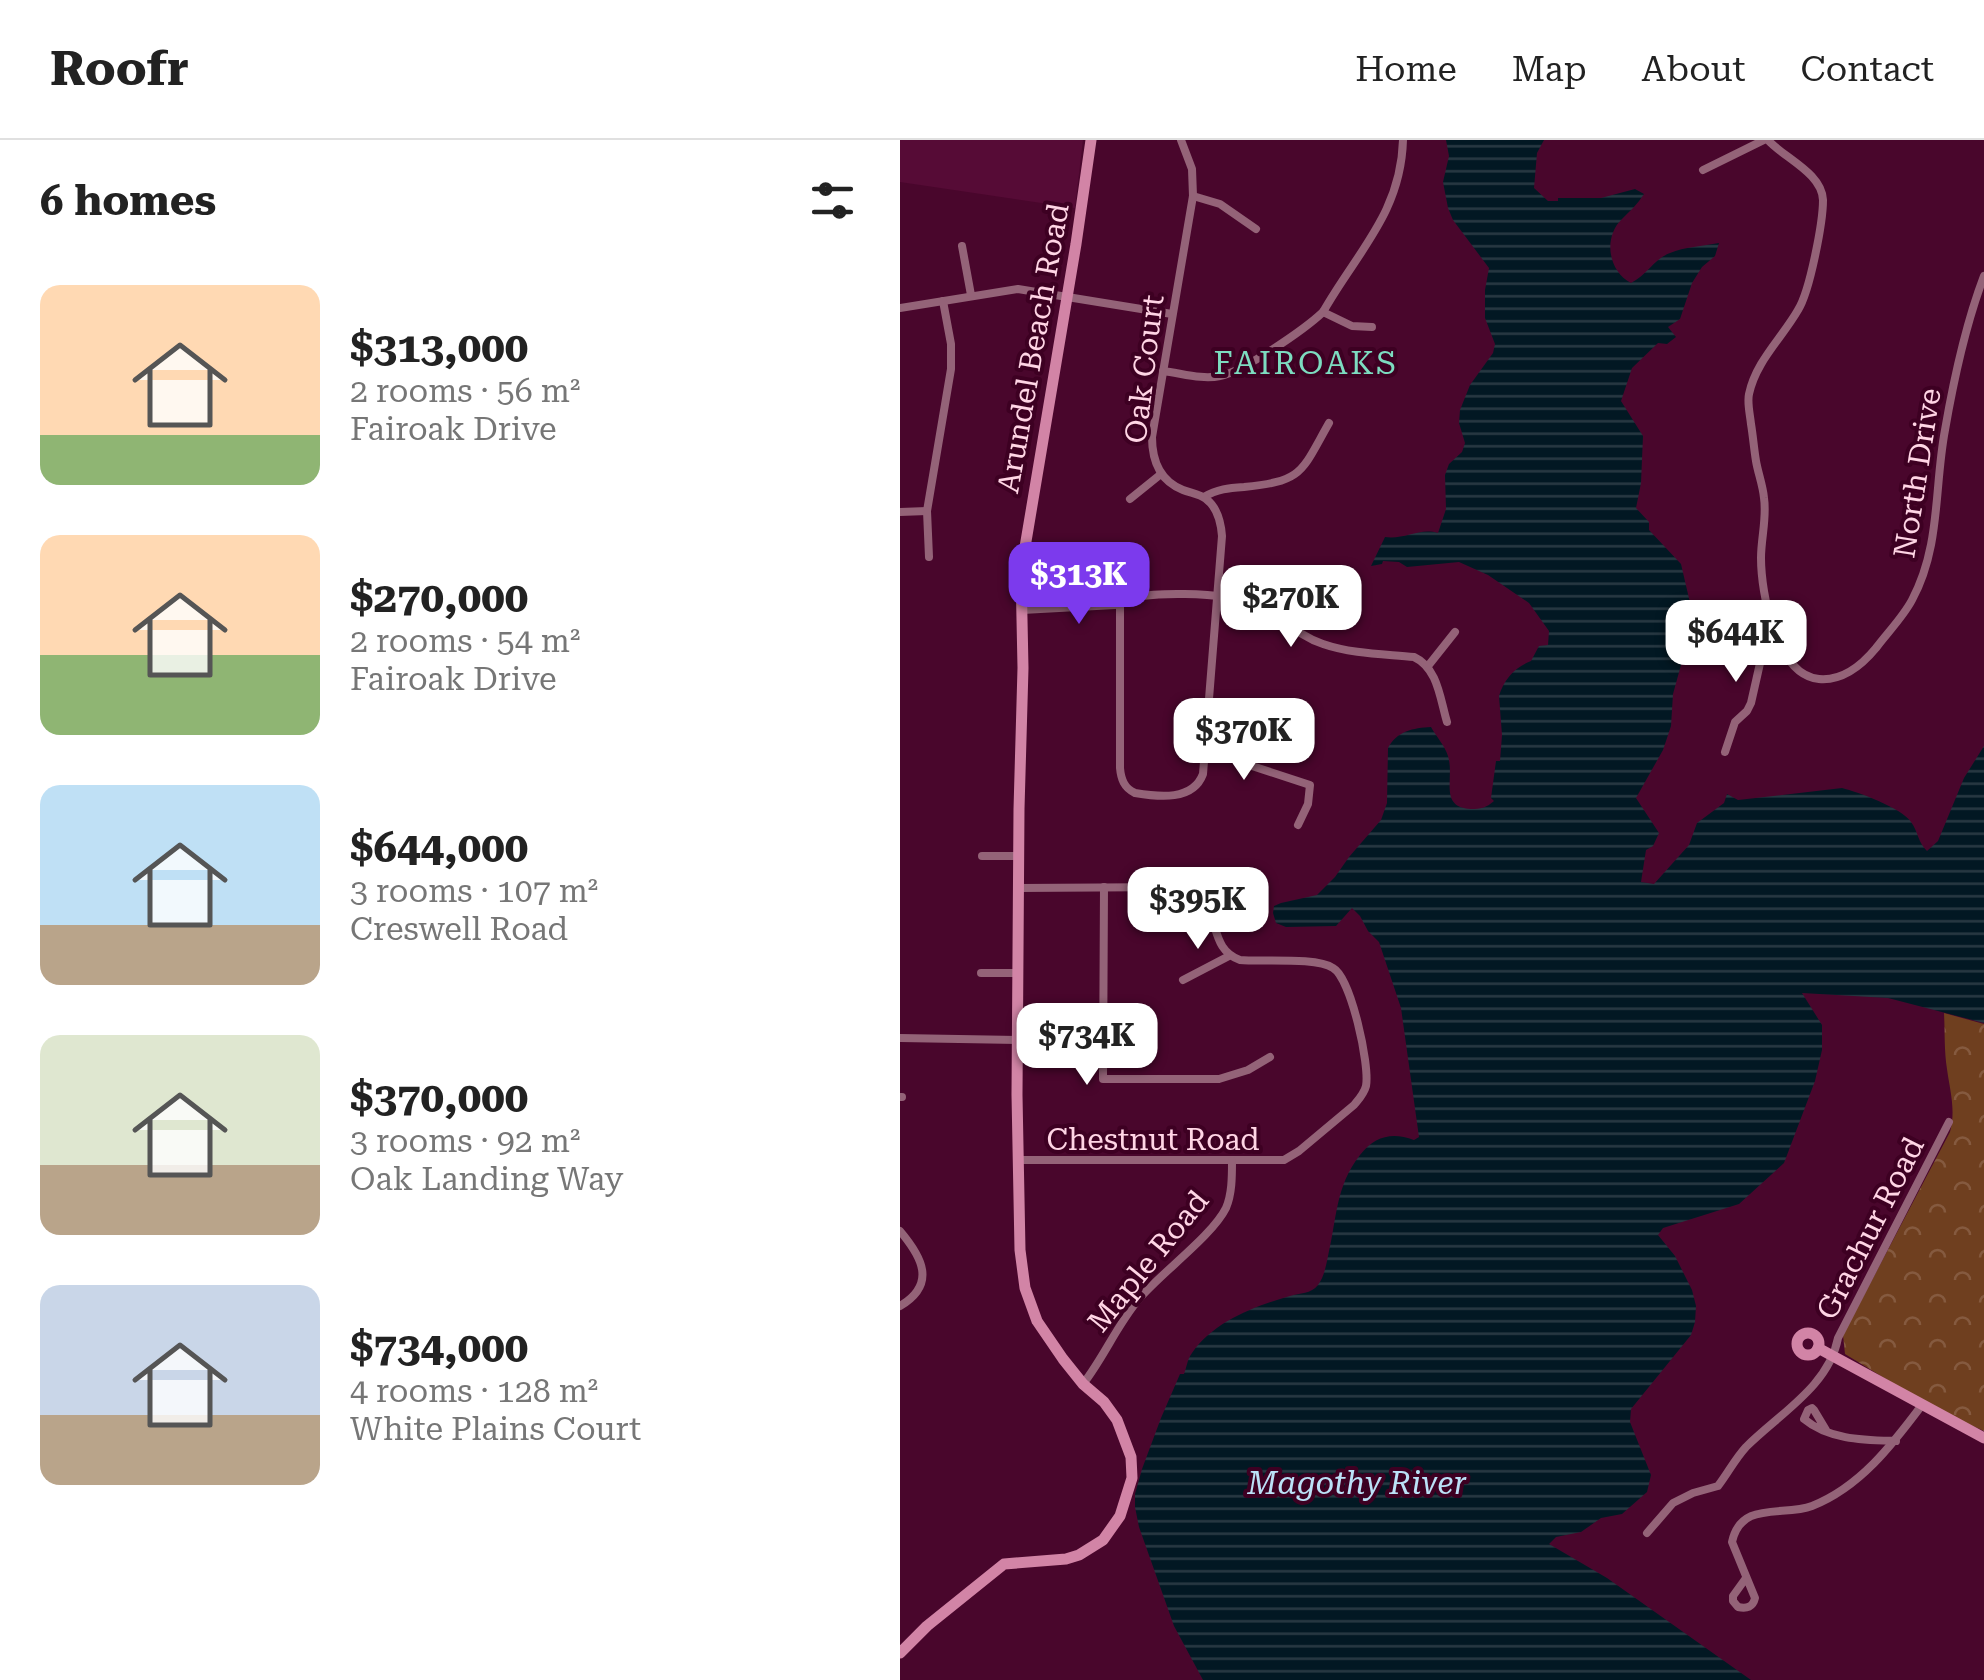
<!DOCTYPE html>
<html lang="en">
<head>
<meta charset="utf-8">
<style>
	:root { --surface:#fff; --page:#f2f2f2; --text:#222; --muted:#767676; --line:#e0e0e0; --accent:#7c3aed }
	body { margin:0; font-family:"Roboto Serif",serif; background:var(--page); color:var(--text); height:100vh; display:flex; flex-direction:column; font-size:38px; white-space:nowrap }
	* { box-sizing:border-box; margin:0 }
	p { font-size:32px; color:var(--muted) }
	.icon { flex:none; width:55px; height:55px; fill:none; stroke:currentColor; stroke-width:2; stroke-linecap:round; stroke-linejoin:round }
	.map { position:relative; flex:1; overflow:hidden }
	.sheet { display:flex; flex-direction:column; background:var(--surface); width:900px }
	.sheet>* { flex:none }
	.price { position:absolute; translate:-50% -85px; padding:0 22px; border-radius:20px; background:#fff; color:#222; font-size:32px; line-height:65px; filter:drop-shadow(0 2px 5px #0008) }
	.price::after { content:''; position:absolute; left:50%; top:60px; width:30px; height:22px; margin-left:-15px; background:inherit; clip-path:polygon(0 0,100% 0,50% 100%) }
	.price.active { background:var(--accent); color:#fff }
	ul { padding:0; list-style:none }
	li { display:flex; align-items:center; gap:30px; height:250px; padding:0 40px }
	li span { display:grid; place-items:center; flex:none; width:280px; height:200px; border-radius:20px; color:#555 }
	li>.icon { margin-inline-start:auto }
	span .icon { width:120px; height:120px; fill:#fffc; stroke-width:1 }
	li b { font-size:42px }
	h2 { display:flex; justify-content:space-between; align-items:center; height:120px; padding:0 40px; font-size:42px }
	header { display:flex; align-items:center; gap:60px; box-sizing:border-box; height:140px; padding:0 50px; background:var(--surface); border-bottom:2px solid var(--line) }
	header strong { font-size:48px }
	nav { display:flex; gap:55px; margin-inline-start:auto; font-size:35px }
	main { display:flex; flex:1; min-height:0 }
	.map>svg:first-child { display:block }
</style>
</head>
<body>
<header>
<strong>Roofr</strong>
<nav><a>Home</a><a>Map</a><a>About</a><a>Contact</a></nav>
</header>
<main>
<section class="sheet">
<h2>6 homes<svg class="icon" aria-label="filters" viewBox="0 0 24 24"><path d="M4 7h16M4 17h16"/><circle cx="9" cy="7" r="2"/><circle cx="15" cy="17" r="2"/></svg></h2>
<ul>
<li><span style="background:linear-gradient(#ffd9b3 75%,#8fb573 0)"><svg class="icon" aria-label="home" viewBox="0 0 24 24"><path d="M3 11l9-7 9 7M6 9v11h12V9"/></svg></span><div><b>$313,000</b><p>2 rooms · 56 m²</p><p>Fairoak Drive</p></div></li>
<li><span style="background:linear-gradient(#ffd9b3 60%,#8fb573 0)"><svg class="icon" aria-label="home" viewBox="0 0 24 24"><path d="M3 11l9-7 9 7M6 9v11h12V9"/></svg></span><div><b>$270,000</b><p>2 rooms · 54 m²</p><p>Fairoak Drive</p></div></li>
<li><span style="background:linear-gradient(#bfe0f5 70%,#b9a48a 0)"><svg class="icon" aria-label="home" viewBox="0 0 24 24"><path d="M3 11l9-7 9 7M6 9v11h12V9"/></svg></span><div><b>$644,000</b><p>3 rooms · 107 m²</p><p>Creswell Road</p></div></li>
<li><span style="background:linear-gradient(#dfe7d0 65%,#b9a48a 0)"><svg class="icon" aria-label="home" viewBox="0 0 24 24"><path d="M3 11l9-7 9 7M6 9v11h12V9"/></svg></span><div><b>$370,000</b><p>3 rooms · 92 m²</p><p>Oak Landing Way</p></div></li>
<li><span style="background:linear-gradient(#c9d6e8 65%,#b9a48a 0)"><svg class="icon" aria-label="home" viewBox="0 0 24 24"><path d="M3 11l9-7 9 7M6 9v11h12V9"/></svg></span><div><b>$734,000</b><p>4 rooms · 128 m²</p><p>White Plains Court</p></div></li>
</ul>
</section>
<div class="map">
<svg width="1084" height="1540" viewBox="0 0 1084 1540">
	<defs>
		<pattern id="park-crowns" width="20" height="18" patternUnits="userSpaceOnUse" patternTransform="scale(2.5)"><rect width="20" height="18" fill="#6f3f1f"/><path d="M2 6a3 3 0 1 1 6 0M12 15a3 3 0 1 1 6 0" fill="none" stroke="#855a3f"/></pattern>
		<pattern id="water-rules" width="6" height="5" patternUnits="userSpaceOnUse" patternTransform="scale(2.5)"><rect width="6" height="5" fill="#021823"/><path d="M0 2.5h6" fill="none" stroke="#283943"/></pattern>
	</defs>
	<rect width="100%" height="100%" fill="#49062c"/>
	<path fill="#560b36" d="M0,0H183L175,68L0,42Z"/>
	<path fill="url(#park-crowns)" d="M1044,873L1084,884V1291L1035,1269L945,1214L943,1195L1050,992C1056,970 1050,951 1047,929C1044,910 1045,891 1044,873Z"/>
	<path fill="url(#water-rules)" d="M546,0H644L637,13L634,48L648,61H658V58H701L735,49L744,54C737,65 731,70 722,79C703,97 708,131 731,143C747,135 754,119 770,113C784,107 803,106 819,103L815,116L802,127L792,143L780,179L768,187L776,197L767,204L758,203L732,228L721,261L743,296L741,343L736,368L749,382V390L781,424L791,467L792,499L781,525L773,554L771,586L763,610L736,658L759,693L753,706L746,710L741,742L754,744L789,705L797,683L824,663L827,654L838,660L942,648C958,652 1002,668 1011,682C1018,691 1018,703 1027,711L1038,701L1064,638L1084,606V883L988,858L902,853L922,885V910L915,941L884,1023L839,1064L763,1088L758,1095L775,1116L792,1150L796,1166L795,1182L791,1195L731,1269L730,1282L751,1335L747,1352L722,1374L701,1378L681,1392L656,1397L649,1404L707,1438L851,1540H303L274,1486L239,1387L235,1367V1354L242,1329L261,1278L280,1234H284C287,1226 287,1220 292,1213C313,1182 355,1166 390,1156C400,1153 411,1154 418,1145C424,1137 426,1126 428,1116C437,1079 435,1047 460,1015C475,996 492,992 514,1000L519,997L501,868L479,802L468,791L460,776L452,768L436,786L386,787L376,783L373,773L374,766L381,763L417,755L435,737L449,717L481,680L487,663L488,608C497,591 513,588 531,587C536,596 545,606 548,616C555,638 538,667 571,669C581,669 586,668 594,661L591,658L596,621H600L602,595L599,556C604,539 615,527 631,521L639,506L648,505L649,491L629,463L588,435L559,422L507,427L499,422L483,421L482,424L471,426L485,397C504,400 520,387 538,393L546,369L545,335L549,324L562,312L565,303L559,283L560,270L570,245L593,213L595,204L585,178V150L589,128L553,80L548,68L543,42L549,16Z"/>
	<g fill="none" stroke-linecap="round" stroke-linejoin="round">
		<g stroke="#946378" stroke-width="8">
			<path d="M868,0C884,18 922,33 923,60C923,82 910,151 898,170C882,198 856,221 849,254C847,263 850,274 851,284C853,296 854,309 856,321C858,333 863,346 864,358C867,378 861,398 861,418C861,453 876,535 919,539C942,541 962,525 976,508C988,492 1003,477 1012,460C1041,406 1034,348 1045,290C1054,238 1065,186 1084,136"/>
			<path d="M803,30L864,0"/>
			<path d="M293,56L320,64L356,89"/>
			<path d="M62,106L71,155"/>
			<path d="M0,168L118,149L272,174"/>
			<path d="M423,172L452,186L472,187"/>
			<path d="M263,231C281,233 302,240 320,236C343,232 405,189 423,172C457,112 501,73 503,0"/>
			<path d="M304,357C317,349 329,348 344,347C404,341 401,332 429,283"/>
			<path d="M230,359L261,334"/>
			<path d="M0,372L27,371"/>
			<path d="M29,417L27,371L51,229V204L43,161"/>
			<path d="M220,460V628C221,639 224,648 235,653C259,657 293,661 303,634L322,396C321,383 317,367 306,359C300,354 290,353 283,350C260,341 252,321 252,297L293,56L292,29L281,0"/>
			<path d="M121,461L213,456L220,460"/>
			<path d="M122,470L215,465C233,448 335,453 358,464C381,475 397,496 423,504C452,514 484,514 514,517C538,528 540,559 547,582"/>
			<path d="M528,526L555,492"/>
			<path d="M307,588L352,626L410,645L408,664L398,685"/>
			<path d="M825,612L835,582L847,571L851,563L863,510L875,491"/>
			<path d="M82,716H119"/>
			<path d="M204,747L203,939H319L348,930L370,917"/>
			<path d="M119,748L279,747C327,761 303,807 340,820C362,822 417,817 433,828C451,838 470,925 466,946C464,954 459,959 454,965L399,1011L384,1020H119"/>
			<path d="M81,833H118"/>
			<path d="M283,840L329,816"/>
			<path d="M0,898L118,900"/>
			<path d="M0,957H2"/>
			<path d="M0,1091C22,1117 37,1144 0,1166"/>
			<path d="M183,1244C204,1217 217,1185 239,1159C262,1132 312,1096 326,1068C332,1054 332,1037 332,1021"/>
			<path d="M926,1290L914,1270L912,1268L908,1270L904,1279C929,1300 965,1300 996,1301"/>
			<path d="M747,1393L773,1363L793,1353L818,1346C828,1333 835,1319 846,1307C879,1274 929,1246 938,1198L1049,982"/>
			<path d="M846,1438L833,1456V1461L838,1467C847,1469 853,1467 855,1458L832,1402C841,1360 884,1377 912,1366C960,1347 992,1305 1022,1265"/>
		</g>
		<g stroke="#d284a6" stroke-width="11">
			<circle cx="908" cy="1204" r="11"/>
			<path d="M918,1208L1084,1298"/>
			<path d="M0,1513L27,1486L104,1424L166,1419L179,1415L203,1400L220,1376L232,1338L231,1317L217,1280L204,1262L183,1244L163,1219L137,1181L125,1148L120,1110L117,955L119,669L123,528L121,431L176,104L191,0"/>
		</g>
	</g>
	<g text-anchor="middle" dominant-baseline="central" stroke-width="8" stroke-linejoin="round" paint-order="stroke">
		<g font-size="30" fill="#ffd5e5" stroke="#3d0022">
			<text transform="translate(133 208) rotate(-80)">Arundel Beach Road</text>
			<text transform="translate(244 229) rotate(-83)">Oak Court</text>
			<text transform="translate(1017 333) rotate(-81)">North Drive</text>
			<text x="253" y="999">Chestnut Road</text>
			<text transform="translate(970 1088) rotate(-63)">Grachur Road</text>
			<text transform="translate(248 1121) rotate(-51)">Maple Road</text>
		</g>
		<g font-size="32" letter-spacing="2.5" fill="#7ddcc0" stroke="#3d0022">
			<text x="406" y="223">FAIROAKS</text>
		</g>
		<g font-size="32" font-style="italic" fill="#bbe1f7" stroke="#3d0022">
			<text x="457" y="1343">Magothy River</text>
		</g>
	</g>
</svg>
<b class="price active" style="left:179px;top:487px">$313K</b>
<b class="price" style="left:391px;top:510px">$270K</b>
<b class="price" style="left:836px;top:545px">$644K</b>
<b class="price" style="left:344px;top:643px">$370K</b>
<b class="price" style="left:298px;top:812px">$395K</b>
<b class="price" style="left:187px;top:948px">$734K</b>
</div>
</main>
</body>
</html>
